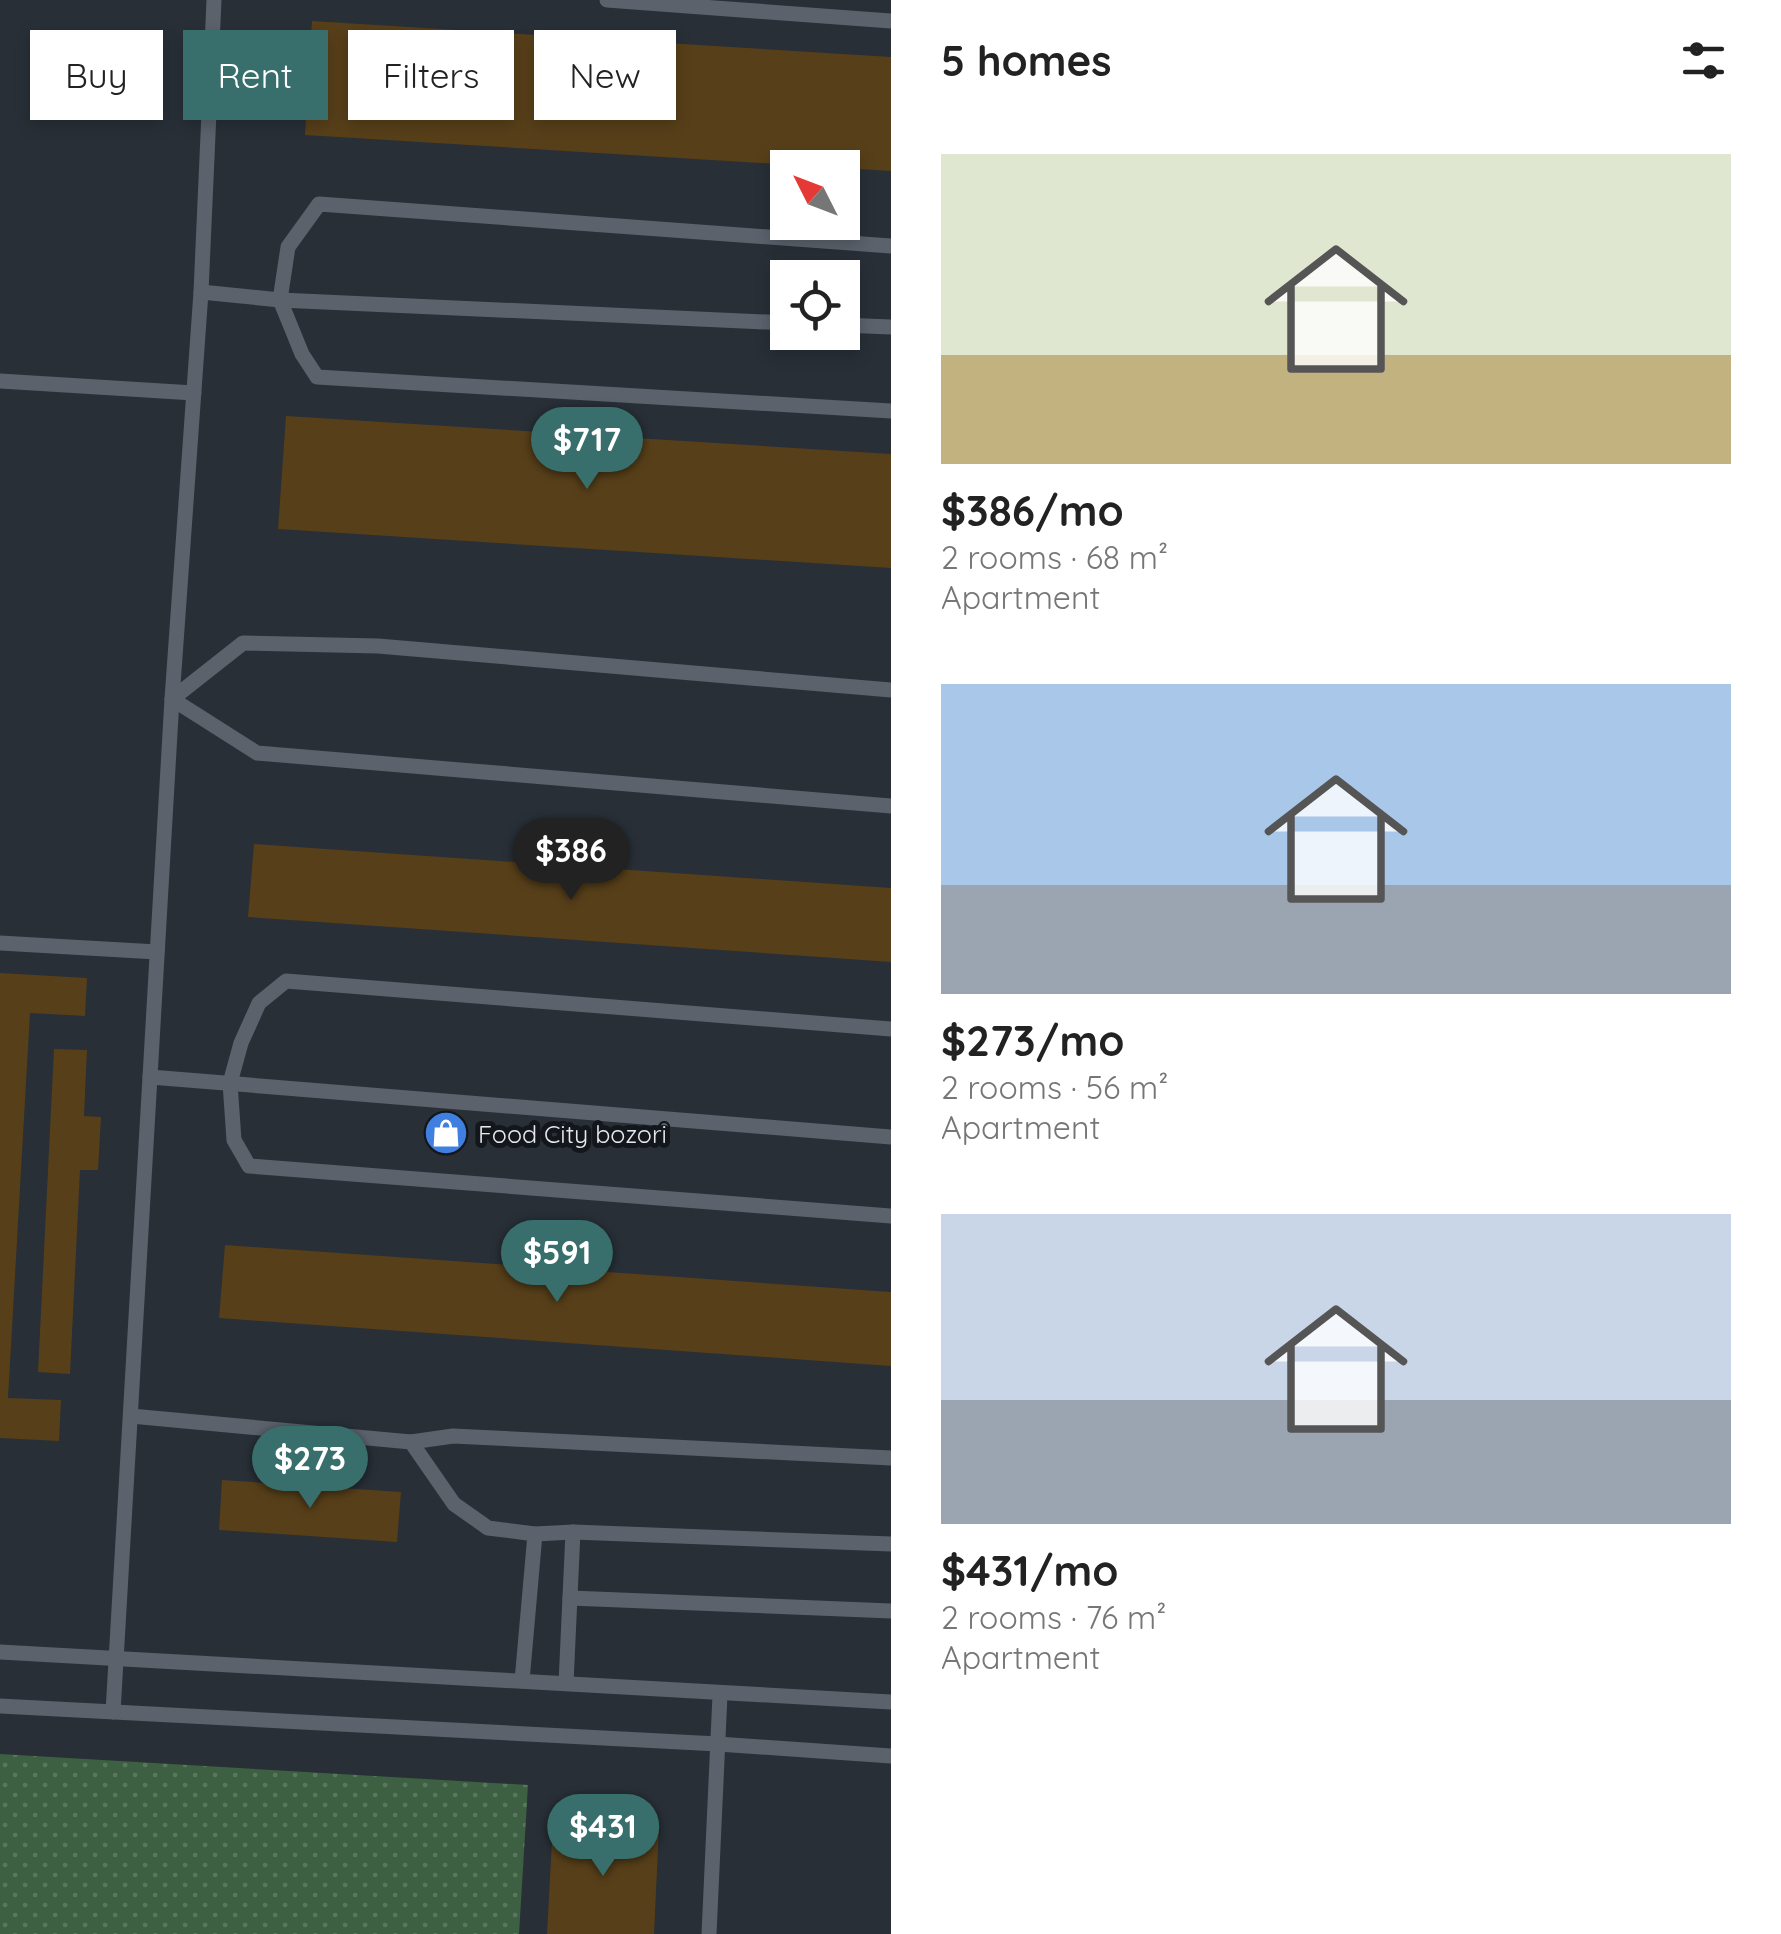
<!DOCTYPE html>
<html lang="en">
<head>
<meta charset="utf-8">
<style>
	:root { --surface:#fff; --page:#f6f6f6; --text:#222; --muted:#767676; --accent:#386f6c }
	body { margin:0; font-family:Quicksand,sans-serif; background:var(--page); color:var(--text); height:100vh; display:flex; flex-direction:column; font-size:38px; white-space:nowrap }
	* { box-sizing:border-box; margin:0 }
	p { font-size:32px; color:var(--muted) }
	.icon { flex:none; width:55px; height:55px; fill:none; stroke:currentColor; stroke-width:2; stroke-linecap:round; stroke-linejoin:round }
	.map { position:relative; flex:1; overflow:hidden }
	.panel { display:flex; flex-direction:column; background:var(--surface); width:890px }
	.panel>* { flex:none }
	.guide { position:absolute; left:30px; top:30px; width:710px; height:90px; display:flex; gap:20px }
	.needle { width:65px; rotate:312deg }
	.controls { position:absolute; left:770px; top:150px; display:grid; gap:20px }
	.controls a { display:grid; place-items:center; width:90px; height:90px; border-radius:0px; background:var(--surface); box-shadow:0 5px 15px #0003; font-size:50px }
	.price { position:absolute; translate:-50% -85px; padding:0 22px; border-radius:35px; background:var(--accent); color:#fff; font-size:32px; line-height:65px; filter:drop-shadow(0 2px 5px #0008) }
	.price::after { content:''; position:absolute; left:50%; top:60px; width:30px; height:22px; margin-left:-15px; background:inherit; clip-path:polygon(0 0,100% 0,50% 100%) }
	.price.on { background:#222; color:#fff }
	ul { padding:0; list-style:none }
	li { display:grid; align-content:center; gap:20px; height:530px; padding:0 50px }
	li span { display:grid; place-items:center; height:310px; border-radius:0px; color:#555 }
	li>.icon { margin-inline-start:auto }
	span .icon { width:180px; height:180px; fill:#fffc; stroke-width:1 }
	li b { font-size:42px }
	h2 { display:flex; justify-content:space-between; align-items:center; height:120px; padding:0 50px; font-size:42px }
	.tag { padding:0 35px; border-radius:0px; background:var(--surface); box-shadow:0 5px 15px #0003; font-size:35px; line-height:90px }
	.tag.on { background:var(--accent); color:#fff }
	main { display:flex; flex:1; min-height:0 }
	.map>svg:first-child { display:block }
</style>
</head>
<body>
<main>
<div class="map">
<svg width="891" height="1934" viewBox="0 0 891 1934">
	<defs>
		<pattern id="green-dots" width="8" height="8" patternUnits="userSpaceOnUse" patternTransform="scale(2.5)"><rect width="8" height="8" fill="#3c6041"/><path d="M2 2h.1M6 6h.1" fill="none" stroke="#58775d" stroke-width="1.8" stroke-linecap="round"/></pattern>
	</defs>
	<rect width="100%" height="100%" fill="#282f37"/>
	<path fill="url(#green-dots)" d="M0,1754L528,1785L519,1934H0Z"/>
	<g fill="#573f19">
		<path d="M312,21L891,57V171L305,135Z"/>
		<path d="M286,416L891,454V568L278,529Z"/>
		<path d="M254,844L891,888V962L248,917Z"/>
		<path d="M0,973L87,978L85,1016L30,1013L8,1398L61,1400L59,1441L0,1438Z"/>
		<path d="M54,1049L87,1050L84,1116L101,1117L98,1170H80L70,1374L38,1372Z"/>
		<path d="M225,1245L891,1292V1366L219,1318Z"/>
		<path d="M222,1480L401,1492L397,1542L219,1530Z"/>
		<path d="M553,1822L659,1827L654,1934H547Z"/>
	</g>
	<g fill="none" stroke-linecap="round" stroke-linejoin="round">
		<g stroke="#5b626c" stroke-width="15">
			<path d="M607,0L891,21"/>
			<path d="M891,246L319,204L288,247L280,300L302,354L317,377L891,411"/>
			<path d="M201,292L280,300L788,323"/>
			<path d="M842,325L891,327"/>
			<path d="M0,381L194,393"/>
			<path d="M891,690L378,646L243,643L172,699L257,753L891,806"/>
			<path d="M0,943L157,952"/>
			<path d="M891,1029L286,981L259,1003L241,1043L230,1083L234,1140L249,1166L891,1216"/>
			<path d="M150,1077L891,1137"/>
			<path d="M131,1416L411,1442L454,1504L488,1528L535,1534L522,1681"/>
			<path d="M411,1442L453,1436L891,1458"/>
			<path d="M573,1532L891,1544"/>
			<path d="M535,1534L573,1532L566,1683"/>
			<path d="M570,1598L891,1611"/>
			<path d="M0,1652L891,1702"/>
			<path d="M0,1706L718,1744L891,1756"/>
			<path d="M113,1712L172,699L201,292L214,0"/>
			<path d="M709,1934L720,1695"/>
		</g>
	</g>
	<defs>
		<g id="shop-disc" transform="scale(2.25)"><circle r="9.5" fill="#3f7fe0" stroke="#13161a"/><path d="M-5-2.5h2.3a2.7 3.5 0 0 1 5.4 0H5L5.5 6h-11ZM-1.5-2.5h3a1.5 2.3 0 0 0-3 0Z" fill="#fff"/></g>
	</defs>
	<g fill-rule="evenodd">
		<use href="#shop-disc" x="446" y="1133"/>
	</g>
	<g text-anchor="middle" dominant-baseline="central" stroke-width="10" stroke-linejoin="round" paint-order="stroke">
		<g font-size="25" fill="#e6eaf0" stroke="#13161a" text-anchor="start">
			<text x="478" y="1133">Food City bozori</text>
		</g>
	</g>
</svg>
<div class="controls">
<a><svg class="needle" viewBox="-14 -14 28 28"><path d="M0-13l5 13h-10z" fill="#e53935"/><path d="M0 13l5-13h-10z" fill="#767676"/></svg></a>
<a><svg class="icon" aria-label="locate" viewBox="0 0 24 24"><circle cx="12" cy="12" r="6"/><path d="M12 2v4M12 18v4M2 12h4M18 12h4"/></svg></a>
</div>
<b class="price" style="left:587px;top:492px">$717</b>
<b class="price on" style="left:571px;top:903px">$386</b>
<b class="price" style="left:557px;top:1305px">$591</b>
<b class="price" style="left:310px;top:1511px">$273</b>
<b class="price" style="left:603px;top:1879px">$431</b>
<div class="guide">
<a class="tag">Buy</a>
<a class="tag on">Rent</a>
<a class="tag">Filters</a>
<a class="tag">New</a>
</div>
</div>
<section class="panel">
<h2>5 homes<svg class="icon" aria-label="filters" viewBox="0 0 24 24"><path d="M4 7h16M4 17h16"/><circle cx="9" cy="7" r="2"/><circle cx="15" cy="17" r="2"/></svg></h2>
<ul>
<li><span style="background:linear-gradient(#dfe7d0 65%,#c2b280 0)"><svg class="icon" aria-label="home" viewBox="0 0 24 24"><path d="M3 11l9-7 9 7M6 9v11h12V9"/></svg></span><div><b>$386/mo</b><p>2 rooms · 68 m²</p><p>Apartment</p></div></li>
<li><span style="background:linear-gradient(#a9c7e8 65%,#9aa5b1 0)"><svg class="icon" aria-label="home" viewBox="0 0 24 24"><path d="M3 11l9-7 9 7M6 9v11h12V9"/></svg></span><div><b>$273/mo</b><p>2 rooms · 56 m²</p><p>Apartment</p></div></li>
<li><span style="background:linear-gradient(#c9d6e8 60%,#9aa5b1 0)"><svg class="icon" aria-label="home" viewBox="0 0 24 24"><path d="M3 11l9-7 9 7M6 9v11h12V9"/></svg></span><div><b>$431/mo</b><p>2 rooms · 76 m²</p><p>Apartment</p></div></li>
</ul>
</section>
</main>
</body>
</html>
